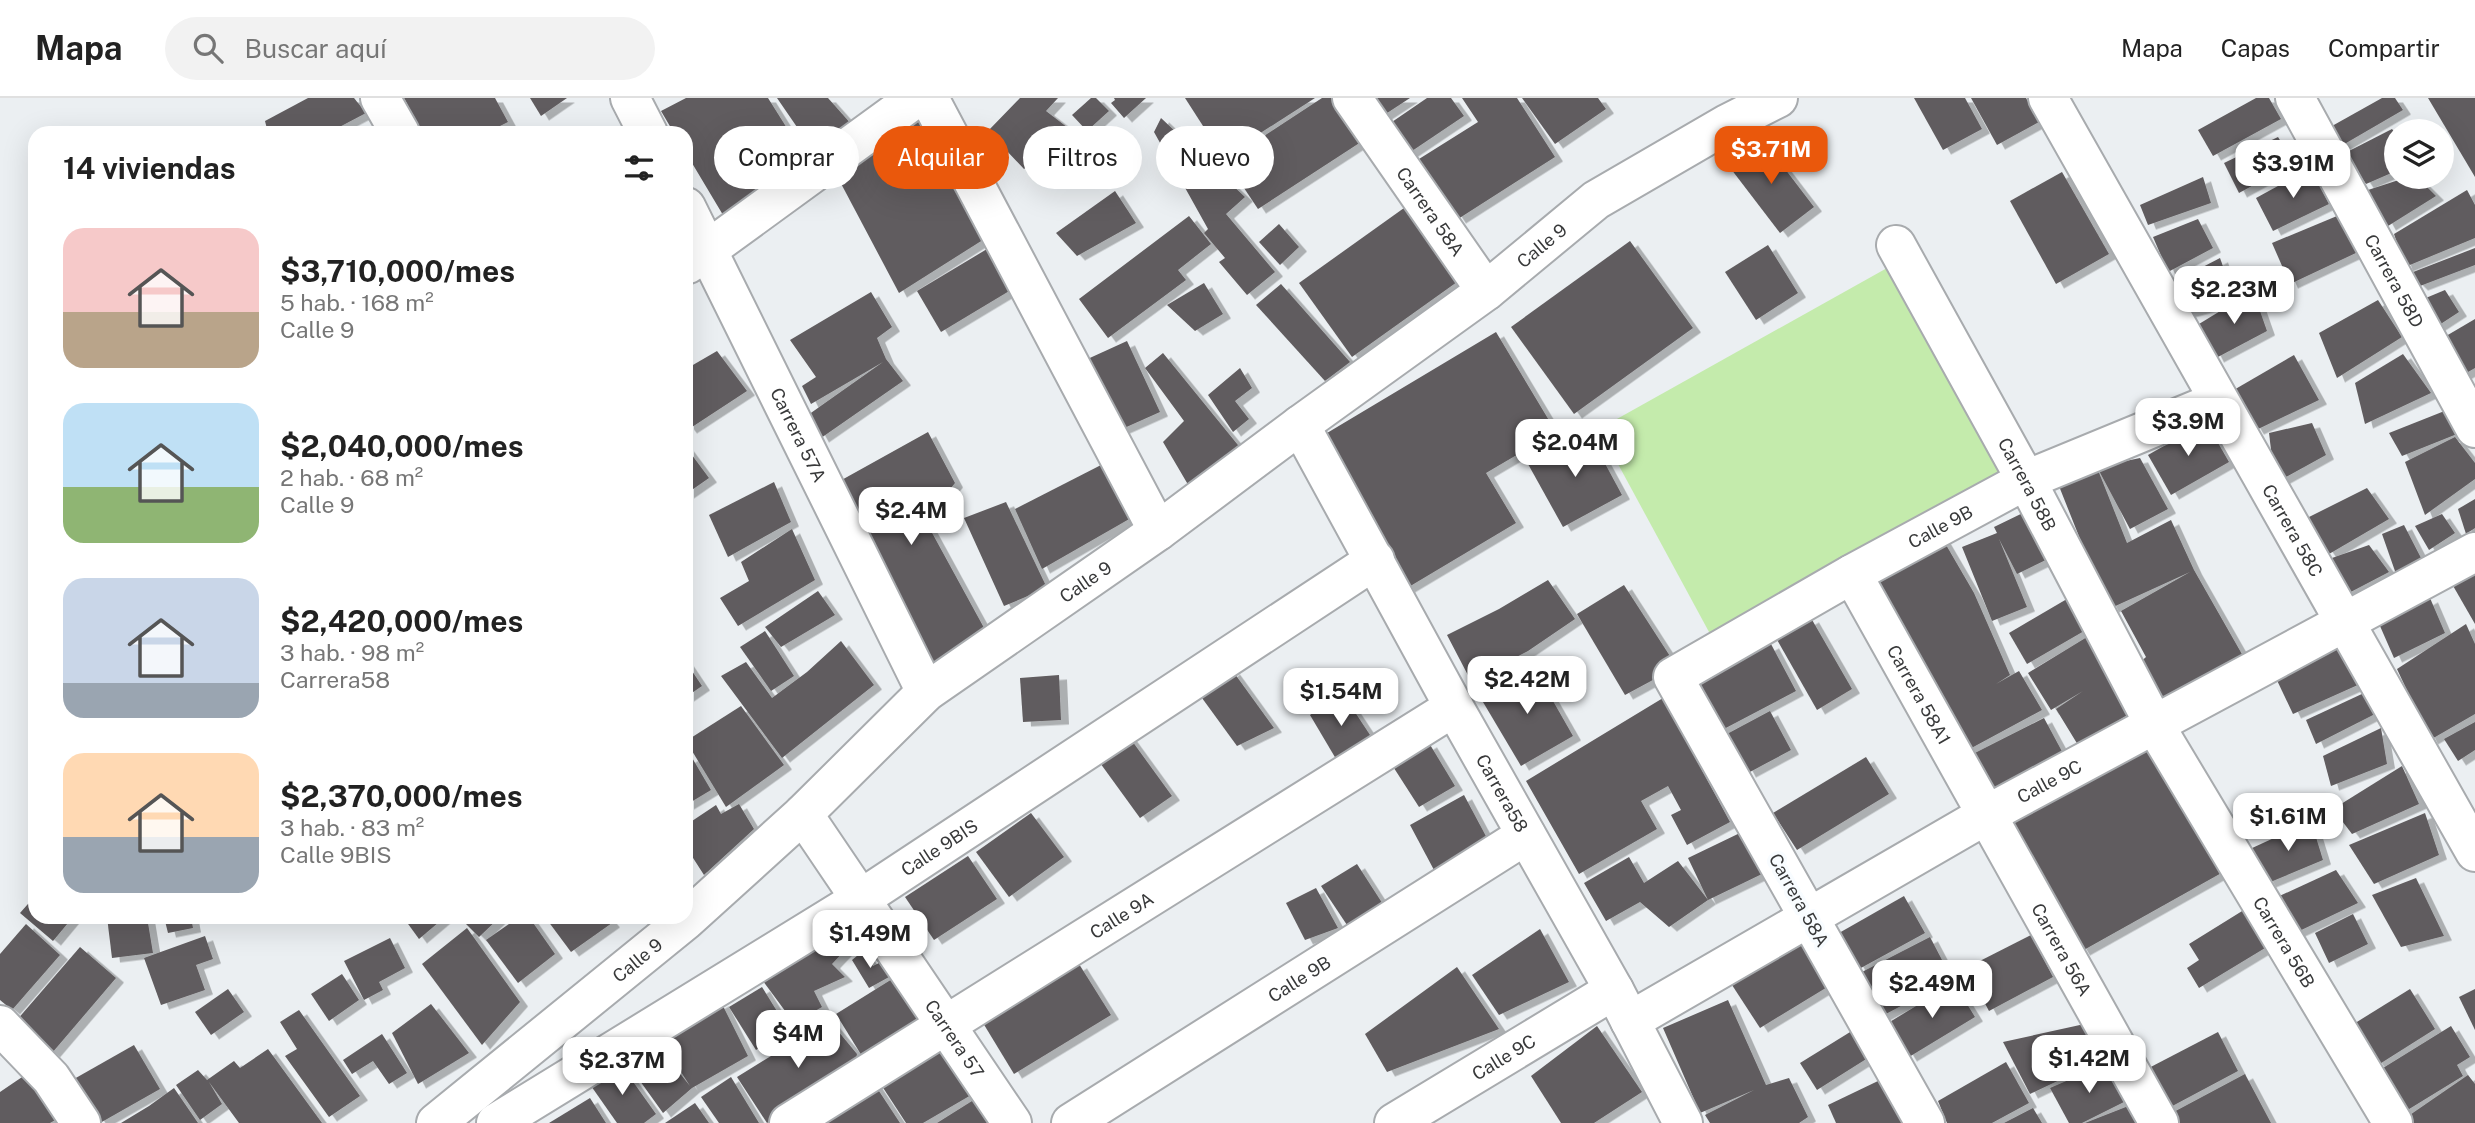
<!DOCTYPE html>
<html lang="es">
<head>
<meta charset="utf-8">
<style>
	:root { --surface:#fff; --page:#f2f2f2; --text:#222; --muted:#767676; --line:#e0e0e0; --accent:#ea580c }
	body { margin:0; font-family:"Public Sans",sans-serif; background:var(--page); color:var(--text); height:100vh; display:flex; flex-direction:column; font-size:26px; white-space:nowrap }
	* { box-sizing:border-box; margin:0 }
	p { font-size:23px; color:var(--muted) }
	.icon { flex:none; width:38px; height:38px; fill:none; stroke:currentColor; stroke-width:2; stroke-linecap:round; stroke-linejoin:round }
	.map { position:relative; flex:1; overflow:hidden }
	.details { position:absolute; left:28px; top:28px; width:665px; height:798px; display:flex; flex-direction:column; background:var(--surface); border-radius:21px; box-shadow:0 7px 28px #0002 }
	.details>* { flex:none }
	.guide { position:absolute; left:714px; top:28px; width:665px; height:63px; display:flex; gap:14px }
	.controls { position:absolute; left:2384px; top:21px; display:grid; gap:14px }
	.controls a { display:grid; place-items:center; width:70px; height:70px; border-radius:50%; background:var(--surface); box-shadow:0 7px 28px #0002; font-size:35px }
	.price { position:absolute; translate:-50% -60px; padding:0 16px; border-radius:14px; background:#fff; color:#222; font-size:23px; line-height:46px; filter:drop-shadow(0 2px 4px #0008) }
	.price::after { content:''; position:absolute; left:50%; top:42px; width:21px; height:16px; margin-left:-10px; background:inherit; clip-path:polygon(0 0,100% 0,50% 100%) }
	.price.active { background:var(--accent); color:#fff }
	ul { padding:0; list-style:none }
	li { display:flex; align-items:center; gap:21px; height:175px; padding:0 35px }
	li span { display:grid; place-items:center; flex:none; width:196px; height:140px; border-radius:21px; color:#555 }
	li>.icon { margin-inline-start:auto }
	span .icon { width:84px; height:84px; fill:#fffc; stroke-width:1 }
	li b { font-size:30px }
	h2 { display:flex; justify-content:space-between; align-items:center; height:84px; padding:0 35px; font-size:30px }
	.tag { padding:0 24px; border-radius:32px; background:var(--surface); box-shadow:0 7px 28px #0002; font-size:24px; line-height:63px }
	.tag.active { background:var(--accent); color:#fff }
	header { display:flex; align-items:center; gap:42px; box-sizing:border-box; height:98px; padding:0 35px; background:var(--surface); border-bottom:2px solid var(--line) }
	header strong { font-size:33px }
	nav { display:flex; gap:38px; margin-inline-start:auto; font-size:24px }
	.search { width:490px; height:63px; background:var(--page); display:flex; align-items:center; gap:18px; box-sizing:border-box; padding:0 24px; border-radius:38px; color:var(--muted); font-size:26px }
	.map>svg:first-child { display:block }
</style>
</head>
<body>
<header>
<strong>Mapa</strong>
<div class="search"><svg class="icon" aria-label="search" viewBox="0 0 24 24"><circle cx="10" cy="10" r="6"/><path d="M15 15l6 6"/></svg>Buscar aquí</div>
<nav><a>Mapa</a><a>Capas</a><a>Compartir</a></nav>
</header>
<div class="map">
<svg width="2475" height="1025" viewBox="0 0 2475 1025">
	<defs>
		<filter id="shadow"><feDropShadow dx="8" dy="4.5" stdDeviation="0" flood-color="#0004"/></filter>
	</defs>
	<rect width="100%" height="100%" fill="#ebeff2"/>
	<path fill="#c4ebac" d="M1896,165L2013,365L1715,545L1599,331Z"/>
	<g fill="#605c5e" filter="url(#shadow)">
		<path d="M308,0H354L366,15L328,35H268L265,23Z"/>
		<path d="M404,0H495L508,24L486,35H422Z"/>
		<path d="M530,0H567L541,18Z"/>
		<path d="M686,0H768L807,62L723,117L686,55V35H674L661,13Z"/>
		<path d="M777,0H828L852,27L810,48Z"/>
		<path d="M1020,0H1058L1046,13L1072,33L1024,71L988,33Z"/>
		<path d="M1091,0H1096L1109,13L1087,33L1072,17Z"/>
		<path d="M1114,0H1146L1124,20L1111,5L1115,2Z"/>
		<path d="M1185,0H1315L1223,59Z"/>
		<path d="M1322,0H1335L1364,42L1258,111L1226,63Z"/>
		<path d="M1368,0H1410L1381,19Z"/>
		<path d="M1427,0H1451L1464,18L1409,55L1389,26Z"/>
		<path d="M1462,0H1517L1555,59L1458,121L1419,61L1478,24Z"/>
		<path d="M1522,0H1598L1606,11L1555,46Z"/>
		<path d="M1914,0H1965L1982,31L1943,52Z"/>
		<path d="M1971,0H2026L2039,24L1997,47Z"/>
		<path d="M2256,0H2269L2281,21L2213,58L2198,32Z"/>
		<path d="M2382,0H2395L2403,12L2341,48L2332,28Z"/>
		<path d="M2428,0H2475V79Z"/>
		<path d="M921,11L997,133L899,195L837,78Z"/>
		<path d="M1161,20L1245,99L1226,116L1275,174L1247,197L1219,164L1225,160L1204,135L1208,131L1154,34Z"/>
		<path d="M2392,31L2396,36V73L2366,86L2345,55Z"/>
		<path d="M2278,39L2294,65L2239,95L2224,65Z"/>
		<path d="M1763,42L1814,109L1780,135L1728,67Z"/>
		<path d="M2311,70L2329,106L2273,133L2256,100Z"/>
		<path d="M2062,74L2109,156L2056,186L2010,103Z"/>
		<path d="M2203,79L2211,105L2148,127L2140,107Z"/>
		<path d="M2408,79H2417L2436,98L2388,128L2368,92Z"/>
		<path d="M2467,92L2475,107V140L2405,169L2394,136Z"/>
		<path d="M1115,93L1136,125L1077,158L1056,135Z"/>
		<path d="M1411,105L1464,179L1352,259L1299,185Z"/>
		<path d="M1189,118L1211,146L1178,172L1186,182L1108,240L1079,201Z"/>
		<path d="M2337,118L2358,154L2290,186L2272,145Z"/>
		<path d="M2198,121L2213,150L2168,174L2153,139Z"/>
		<path d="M1279,126L1299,149L1280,167L1259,144Z"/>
		<path d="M1630,143L1693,230L1574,316L1511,229Z"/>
		<path d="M1768,147L1798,195L1756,222L1725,174Z"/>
		<path d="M992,148L1021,186L941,234L917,193Z"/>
		<path d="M2475,150V167L2420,188L2408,176Z"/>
		<path d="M2220,160L2235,202L2183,216L2172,185Z"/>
		<path d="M1204,185L1223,216L1195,233L1167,207Z"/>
		<path d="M1281,186L1350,264L1325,283L1256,207Z"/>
		<path d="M2445,192L2459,214L2433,231L2421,202Z"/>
		<path d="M2253,193L2267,233L2216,260L2199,226Z"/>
		<path d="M871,194L892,229L877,240L886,261L903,283L821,340L808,317L883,264L811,306L802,288L816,279L790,242Z"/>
		<path d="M2378,202L2402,239L2337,280L2319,235Z"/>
		<path d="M2475,221V270L2461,278L2441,241Z"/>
		<path d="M1496,234L1556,334L1486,375L1516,425L1407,490L1317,341Z"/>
		<path d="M1127,243L1160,314L1113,335L1081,264Z"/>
		<path d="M717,253L747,293L689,331L686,327V271Z"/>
		<path d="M1163,255L1242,352L1190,390L1163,344L1184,323L1145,270Z"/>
		<path d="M2403,256L2431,295L2365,326L2355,285Z"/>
		<path d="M2294,257L2319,302L2256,332L2232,293Z"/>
		<path d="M1240,270L1252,290L1235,303L1249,321L1233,334L1208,297Z"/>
		<path d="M2447,312L2462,334L2402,358L2389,335Z"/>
		<path d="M2206,324L2229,364L2171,397L2148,357Z"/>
		<path d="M2312,325L2326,357L2275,385L2269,335Z"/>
		<path d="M928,334L955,385L925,422L989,539L929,572L829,389Z"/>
		<path d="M1588,334L1622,397L1563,429L1528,366Z"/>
		<path d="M2455,339L2475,365V381L2425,417L2405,364Z"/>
		<path d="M686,349L709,380L686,396Z"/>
		<path d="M2092,357L2127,445L2171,422L2194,472L2251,572L2163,611L2137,567L2146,559L2121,513L2190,474L2111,510L2088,461L2053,373Z"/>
		<path d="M2140,360L2168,411L2130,431L2097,369Z"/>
		<path d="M1103,366L1131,420L1042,471L1015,411Z"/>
		<path d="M774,384L791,424L728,459L709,417Z"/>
		<path d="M2367,390L2389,421L2329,456L2305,421Z"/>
		<path d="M2475,401V430L2466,436L2458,411Z"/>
		<path d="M1006,404L1047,490L1004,508L964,420Z"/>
		<path d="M2029,412L2052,459L2017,476L1999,441L2027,509L1992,523L1962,449L1997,435L1994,429Z"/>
		<path d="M2442,416L2455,435L2429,452L2415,428Z"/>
		<path d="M2404,427L2421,460L2396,476L2382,436Z"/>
		<path d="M792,431L815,482L738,528L720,500L749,483L741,464Z"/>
		<path d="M1942,440L1974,495L2010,577L1996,586L2019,573L2042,612L1964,654L1873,480Z"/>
		<path d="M2369,447L2389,474L2343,498L2332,460Z"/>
		<path d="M2475,470V526L2452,486Z"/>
		<path d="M1548,482L1575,521L1528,553L1471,583L1447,537L1499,511Z"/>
		<path d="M1624,487L1677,569L1625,597L1577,516Z"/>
		<path d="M818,493L835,517L781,549L765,529Z"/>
		<path d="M2072,498L2091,529L2027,566L2009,535Z"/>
		<path d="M2430,500L2445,535L2394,560L2380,528Z"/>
		<path d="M1811,520L1852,591L1817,612L1776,540Z"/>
		<path d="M2466,526L2475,546V616L2430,642L2397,571Z"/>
		<path d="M765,533L794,578L771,593L740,549Z"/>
		<path d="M2092,536L2139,610L2078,647L2056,611L2083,593L2051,612L2028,575Z"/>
		<path d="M841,543L874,587L782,660L721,578L746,564L772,600L807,574Z"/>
		<path d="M2341,545L2360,586L2293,616L2274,576Z"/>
		<path d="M1771,546L1796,593L1720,633L1695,586Z"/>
		<path d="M686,564L702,588L686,599Z"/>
		<path d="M1533,568L1573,638L1521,668L1480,599Z"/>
		<path d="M1232,572L1274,630L1237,648L1202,600Z"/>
		<path d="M1059,577L1061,622L1023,624L1020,580Z"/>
		<path d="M1341,593L1374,643L1339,666L1310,617Z"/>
		<path d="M2364,595L2375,616L2316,646L2306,622Z"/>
		<path d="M1663,600L1730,724L1687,747L1671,717L1681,712L1668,688L1641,703L1657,731L1579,776L1526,683Z"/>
		<path d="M741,608L784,667L726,709L686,643Z"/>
		<path d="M1770,613L1791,652L1748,675L1727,636Z"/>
		<path d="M2044,620L2065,659L1990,698L1969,658Z"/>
		<path d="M2475,624V652L2458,663L2444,641Z"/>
		<path d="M2381,630L2387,666L2331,688L2323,658Z"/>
		<path d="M1127,636L1172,698L1140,720L1095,658Z"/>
		<path d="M2150,640L2225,773L2082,853L2006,721Z"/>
		<path d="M1429,645L1455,688L1419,709L1392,667Z"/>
		<path d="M691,658L711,692L686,707V661Z"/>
		<path d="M1866,659L1889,696L1797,752L1773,715Z"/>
		<path d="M2402,668L2419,706L2352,736L2333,711Z"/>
		<path d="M1464,697L1488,742L1434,772L1410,727Z"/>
		<path d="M739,706L754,731L704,777L686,749V727L716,707L721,716Z"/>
		<path d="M1031,715L1064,759L1009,799L976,754Z"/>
		<path d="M2425,715L2439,757L2374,786L2349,747Z"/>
		<path d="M2311,723L2323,762L2268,785L2250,751Z"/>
		<path d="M1742,734L1762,776L1708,802L1669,829L1640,804L1606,823L1584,785L1629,759L1644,785L1678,763L1708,802L1688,760Z"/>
		<path d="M968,758L997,801L934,842L905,799Z"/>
		<path d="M1357,766L1388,814L1353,836L1321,788Z"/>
		<path d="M2336,772L2358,805L2295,835L2273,801Z"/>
		<path d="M2416,780L2444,838L2401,849L2372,797Z"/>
		<path d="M1316,790L1338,830L1305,842L1286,805Z"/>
		<path d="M35,798V819H73L53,843L20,815Z"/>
		<path d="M1904,798L1925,835L1859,871L1839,835Z"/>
		<path d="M2247,810L2270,847L2199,890L2187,870L2199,862L2189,846Z"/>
		<path d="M860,812L888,860L879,865L859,844L848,849L832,866L845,879L814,893L822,909L794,925L760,879Z"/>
		<path d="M2353,816L2368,846L2329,865L2315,835Z"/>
		<path d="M107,819H147L153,855L112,860Z"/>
		<path d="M164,819H191L193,830L168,835Z"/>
		<path d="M403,819H445L419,841Z"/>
		<path d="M459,819H500L479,839Z"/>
		<path d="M519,819H529L555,856L518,885L486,842Z"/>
		<path d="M545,819H607L612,825L571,854Z"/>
		<path d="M26,826L60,857L12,912L0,902V856Z"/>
		<path d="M467,830L520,904L482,947L422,866Z"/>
		<path d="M1540,831L1569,884L1499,917L1472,877Z"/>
		<path d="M2031,837L2053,879L1989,913L1966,870Z"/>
		<path d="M205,838L213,861L196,867L205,892L161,907L144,860Z"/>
		<path d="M1930,839L1952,881L1882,918L1860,875Z"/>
		<path d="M390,840L405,870L379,884L383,892L364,902L344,863Z"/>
		<path d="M1801,844L1829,888L1760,930L1732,887Z"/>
		<path d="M80,849L116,880L52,955L16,923Z"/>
		<path d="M863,853L873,868L879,865L889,879L869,890L852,862Z"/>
		<path d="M1079,866L1111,917L1014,976L983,925Z"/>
		<path d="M1457,869L1499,931L1387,974L1365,936Z"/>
		<path d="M342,876L359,902L329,923L311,896Z"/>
		<path d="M897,878L927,926L865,963L836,916Z"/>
		<path d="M1954,885L1975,919L1909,959L1888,925Z"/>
		<path d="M762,889L788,931L756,952L729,909Z"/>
		<path d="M228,891L244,914L211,937L195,914Z"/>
		<path d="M2410,891L2435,931L2378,967L2352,927Z"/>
		<path d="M2475,891V932L2459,899Z"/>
		<path d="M1728,902L1766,987L1789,980L1808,1019L1799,1025H1710L1705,1017L1754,992L1700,1015L1663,930Z"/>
		<path d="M721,904L748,958L692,990L663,1015L630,969L658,948L690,988L658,938Z"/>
		<path d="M431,906L469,955L418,986L392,935Z"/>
		<path d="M299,912L360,998L329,1019L285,958L297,951L280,924Z"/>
		<path d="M828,921L857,956L854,970L767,1025L737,979L771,958L775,949Z"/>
		<path d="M2089,925L2104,961L2030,996L2003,944Z"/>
		<path d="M1597,928L1642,994L1594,1025H1561L1531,978Z"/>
		<path d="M2451,928L2470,959L2457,967L2463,978L2401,1016L2375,975Z"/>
		<path d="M1855,931L1871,958L1817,992L1800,965Z"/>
		<path d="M2218,934L2238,973L2163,1013L2143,973Z"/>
		<path d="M382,936L407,975L389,986L373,963L352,976L343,962Z"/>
		<path d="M942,945L978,993L923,1025H906L878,982Z"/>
		<path d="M134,947L160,991L100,1025L74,981Z"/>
		<path d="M268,951L322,1025H239L209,984L222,1006L200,1022L176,987L198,972L207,982L234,963L240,970Z"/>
		<path d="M619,964L656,1016L644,1025H617L589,985Z"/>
		<path d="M2006,964L2029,1005L1992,1025H1947L1938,1003Z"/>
		<path d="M2108,965L2126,1003L2082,1025H2069L2050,990Z"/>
		<path d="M28,975L57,1021L50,1025H0V994Z"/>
		<path d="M2245,976L2271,1025H2175L2170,1016Z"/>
		<path d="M2468,977L2475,986V1025H2407L2404,1021Z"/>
		<path d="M731,979L759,1025H719L701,999Z"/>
		<path d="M1878,983L1908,1025H1836L1828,1007Z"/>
		<path d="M873,984L900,1025H808Z"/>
		<path d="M174,990L198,1025H121L149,1008Z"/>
		<path d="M980,998L999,1025H937Z"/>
		<path d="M590,1000L606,1025H549Z"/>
		<path d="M695,1005L709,1025H665Z"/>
		<path d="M2131,1007L2140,1025H2085Z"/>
		<path d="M2033,1010L2042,1025H2004Z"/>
	</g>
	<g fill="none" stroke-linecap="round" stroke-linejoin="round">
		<g stroke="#a8abae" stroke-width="42">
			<g id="minor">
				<path d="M380,0L400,35"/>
				<path d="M630,0L648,35"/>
				<path d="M929,0L1158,433"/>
				<path id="s1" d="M1352,0L1486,193"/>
				<path id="s2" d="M2048,0C2189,252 2334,502 2475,754"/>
				<path id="s3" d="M2295,0L2475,330"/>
				<path id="s4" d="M686,109L926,594"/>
				<path id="s5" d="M1896,147L2026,382L2154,626L2393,1025"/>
				<path d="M688,166L916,0"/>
				<path id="s6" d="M1300,327L1454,609L1614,892L1683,1025"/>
				<path id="s7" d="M1852,476L2159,1025"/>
				<path id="s8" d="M803,716L1012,1025"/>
				<path id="s9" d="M1630,923L1986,717L2475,454"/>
				<path d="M0,927L51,980L81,1025"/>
				<path id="s10" d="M496,1025L859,802L1375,462"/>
				<path id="s11" d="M789,1025L1454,609"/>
				<path id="s12" d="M1071,1025L1526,737"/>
				<path id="s13" d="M1394,1025L1614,892"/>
				<path id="s14" d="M1925,1025L1673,579L1852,476L2026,382L2218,303"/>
			</g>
		</g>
		<g stroke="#a8abae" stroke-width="42">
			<g id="tertiary">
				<path id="s15" d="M436,1025L686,822L803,716L926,594L1158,433L1300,327L1486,193L1596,102L1727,26L1778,0"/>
			</g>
		</g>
		<use href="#minor" stroke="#fff" stroke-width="38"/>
		<use href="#tertiary" stroke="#fff" stroke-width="38"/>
	</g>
	<g text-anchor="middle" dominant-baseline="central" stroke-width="7" stroke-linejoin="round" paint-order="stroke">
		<g font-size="18" fill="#38393a" stroke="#f8fcff">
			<text stroke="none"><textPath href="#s1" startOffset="138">Carrera 58A</textPath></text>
			<text stroke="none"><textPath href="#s15" startOffset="1414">Calle 9</textPath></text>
			<text stroke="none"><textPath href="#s3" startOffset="208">Carrera 58D</textPath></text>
			<text stroke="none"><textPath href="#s4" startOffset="254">Carrera 57A</textPath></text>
			<text stroke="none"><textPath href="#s5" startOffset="273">Carrera 58B</textPath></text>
			<text stroke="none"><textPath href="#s14" startOffset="819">Calle 9B</textPath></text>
			<text stroke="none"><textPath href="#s2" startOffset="497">Carrera 58C</textPath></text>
			<text stroke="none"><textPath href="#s15" startOffset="847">Calle 9</textPath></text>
			<text stroke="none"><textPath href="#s7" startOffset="138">Carrera 58A1</textPath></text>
			<text stroke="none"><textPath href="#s9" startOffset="483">Calle 9C</textPath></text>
			<text stroke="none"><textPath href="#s6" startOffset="420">Carrera58</textPath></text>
			<text stroke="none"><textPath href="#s10" startOffset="522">Calle 9BIS</textPath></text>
			<text transform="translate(1799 802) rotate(61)">Carrera 58A</text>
			<text stroke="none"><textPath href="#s11" startOffset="392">Calle 9A</textPath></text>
			<text stroke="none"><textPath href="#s5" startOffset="798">Carrera 56B</textPath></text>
			<text stroke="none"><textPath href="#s7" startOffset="430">Carrera 56A</textPath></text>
			<text stroke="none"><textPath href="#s15" startOffset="259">Calle 9</textPath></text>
			<text stroke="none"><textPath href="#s12" startOffset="270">Calle 9B</textPath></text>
			<text stroke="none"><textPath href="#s8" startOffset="271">Carrera 57</textPath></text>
			<text stroke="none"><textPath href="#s13" startOffset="128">Calle 9C</textPath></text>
		</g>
	</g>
</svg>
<div class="controls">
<a><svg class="icon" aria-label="layers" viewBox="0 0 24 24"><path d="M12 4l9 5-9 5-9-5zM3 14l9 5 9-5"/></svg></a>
</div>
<b class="price active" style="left:1771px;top:88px">$3.71M</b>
<b class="price" style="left:2293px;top:102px">$3.91M</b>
<b class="price" style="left:2234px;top:228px">$2.23M</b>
<b class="price" style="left:2188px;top:360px">$3.9M</b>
<b class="price" style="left:1575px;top:381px">$2.04M</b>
<b class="price" style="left:911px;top:449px">$2.4M</b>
<b class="price" style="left:1527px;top:618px">$2.42M</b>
<b class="price" style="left:1341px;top:630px">$1.54M</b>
<b class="price" style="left:2288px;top:755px">$1.61M</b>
<b class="price" style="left:870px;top:872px">$1.49M</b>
<b class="price" style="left:1932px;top:922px">$2.49M</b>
<b class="price" style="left:798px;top:972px">$4M</b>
<b class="price" style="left:2089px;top:997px">$1.42M</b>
<b class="price" style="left:622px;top:999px">$2.37M</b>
<div class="guide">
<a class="tag">Comprar</a>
<a class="tag active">Alquilar</a>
<a class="tag">Filtros</a>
<a class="tag">Nuevo</a>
</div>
<section class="details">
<h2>14 viviendas<svg class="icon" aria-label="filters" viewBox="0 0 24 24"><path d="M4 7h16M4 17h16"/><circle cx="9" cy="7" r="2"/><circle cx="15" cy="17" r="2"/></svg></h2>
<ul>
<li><span style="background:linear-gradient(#f6c9c9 60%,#b9a48a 0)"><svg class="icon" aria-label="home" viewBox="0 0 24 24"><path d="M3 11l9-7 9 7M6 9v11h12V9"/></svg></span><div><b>$3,710,000/mes</b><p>5 hab. · 168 m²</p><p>Calle 9</p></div></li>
<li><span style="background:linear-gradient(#bfe0f5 60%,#8fb573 0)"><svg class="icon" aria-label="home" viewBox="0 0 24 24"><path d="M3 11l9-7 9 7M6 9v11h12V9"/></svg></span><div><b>$2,040,000/mes</b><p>2 hab. · 68 m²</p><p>Calle 9</p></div></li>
<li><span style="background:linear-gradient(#c9d6e8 75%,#9aa5b1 0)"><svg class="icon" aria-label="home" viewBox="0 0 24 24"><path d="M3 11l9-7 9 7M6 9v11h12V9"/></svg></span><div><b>$2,420,000/mes</b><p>3 hab. · 98 m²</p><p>Carrera58</p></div></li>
<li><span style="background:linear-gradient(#ffd9b3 60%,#9aa5b1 0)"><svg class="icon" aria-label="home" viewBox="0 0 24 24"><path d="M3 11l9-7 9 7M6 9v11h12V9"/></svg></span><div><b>$2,370,000/mes</b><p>3 hab. · 83 m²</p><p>Calle 9BIS</p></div></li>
</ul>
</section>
</div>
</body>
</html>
